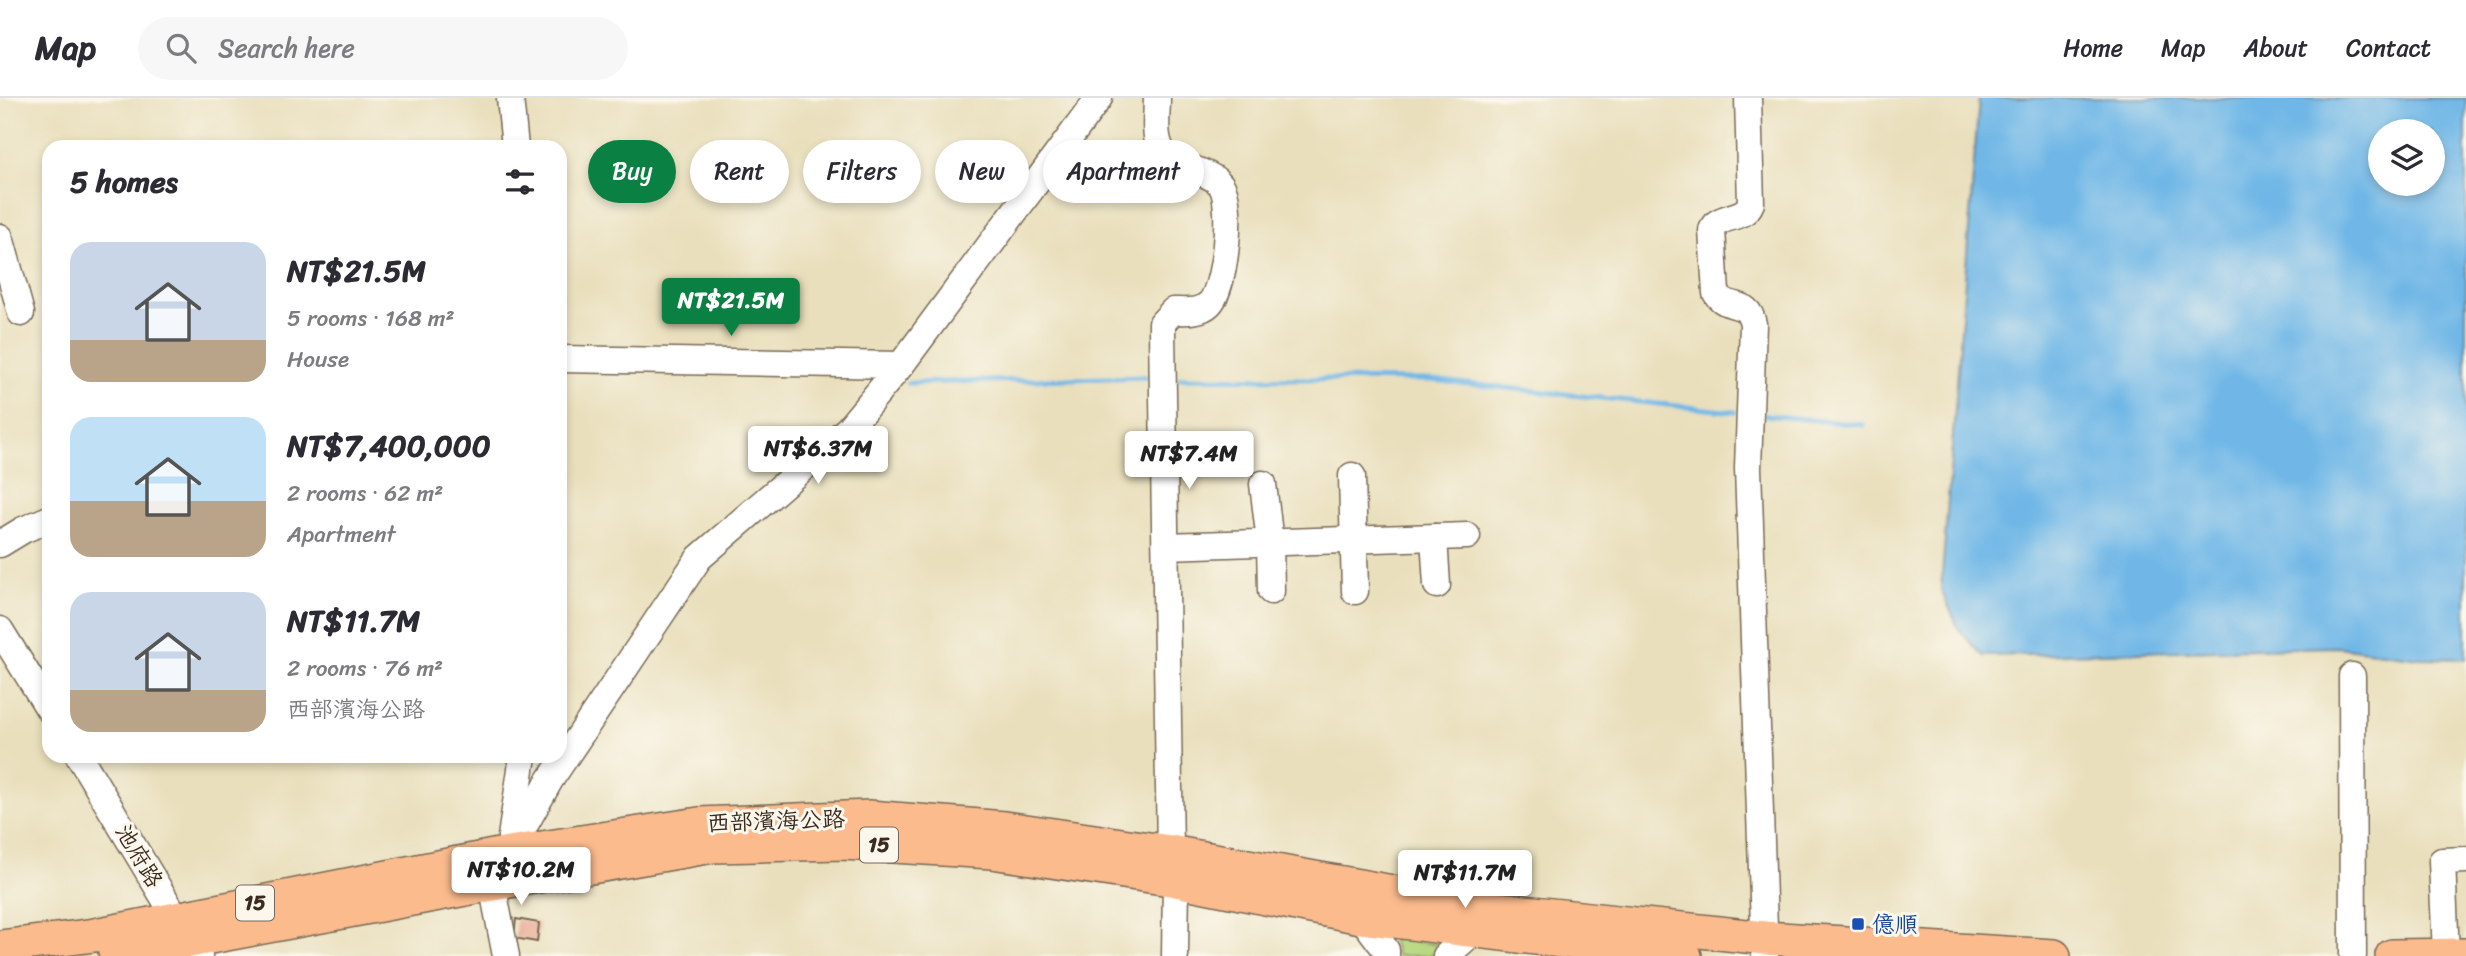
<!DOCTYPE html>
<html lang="en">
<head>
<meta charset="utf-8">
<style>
	:root { --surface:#fff; --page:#f7f7f7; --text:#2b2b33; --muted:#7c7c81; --line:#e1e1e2; --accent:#0b8043 }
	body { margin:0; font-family:Sriracha,"LXGW WenKai TC",sans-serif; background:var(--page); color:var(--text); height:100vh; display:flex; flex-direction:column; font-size:26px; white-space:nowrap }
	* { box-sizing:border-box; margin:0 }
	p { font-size:23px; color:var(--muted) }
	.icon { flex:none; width:38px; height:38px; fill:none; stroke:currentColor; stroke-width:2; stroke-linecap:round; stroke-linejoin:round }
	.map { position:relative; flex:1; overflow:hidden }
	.side { position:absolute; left:42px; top:42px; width:525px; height:623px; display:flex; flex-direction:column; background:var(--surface); border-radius:21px; box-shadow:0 4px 10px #0003 }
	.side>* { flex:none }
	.guide { position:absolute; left:588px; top:42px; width:665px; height:63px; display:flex; gap:14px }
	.buttons { position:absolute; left:2368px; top:21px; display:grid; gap:14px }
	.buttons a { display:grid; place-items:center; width:77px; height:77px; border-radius:50%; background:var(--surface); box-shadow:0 4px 10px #0003; font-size:35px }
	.price { position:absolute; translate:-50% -60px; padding:0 16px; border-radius:7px; background:#fff; color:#222; font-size:23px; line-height:46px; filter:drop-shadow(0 2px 4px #0008) }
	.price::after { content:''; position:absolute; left:50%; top:42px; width:21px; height:16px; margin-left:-10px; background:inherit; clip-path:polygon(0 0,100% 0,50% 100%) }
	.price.current { background:var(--accent); color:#fff }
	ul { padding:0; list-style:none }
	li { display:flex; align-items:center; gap:21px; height:175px; padding:0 28px }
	li span { display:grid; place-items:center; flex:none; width:196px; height:140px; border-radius:21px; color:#555 }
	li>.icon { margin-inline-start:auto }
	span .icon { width:84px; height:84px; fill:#fffc; stroke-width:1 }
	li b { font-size:30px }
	h2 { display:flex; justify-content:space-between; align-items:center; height:84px; padding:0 28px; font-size:30px }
	.pill { padding:0 24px; border-radius:32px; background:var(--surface); box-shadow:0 4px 10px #0003; font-size:24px; line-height:63px }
	.pill.current { background:var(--accent); color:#fff }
	header { display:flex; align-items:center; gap:42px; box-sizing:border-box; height:98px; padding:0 35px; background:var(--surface); border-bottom:2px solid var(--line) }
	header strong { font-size:33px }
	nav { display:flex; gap:38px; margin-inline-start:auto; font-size:24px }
	.search { width:490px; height:63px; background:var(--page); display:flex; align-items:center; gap:18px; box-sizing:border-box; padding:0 24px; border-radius:38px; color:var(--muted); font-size:26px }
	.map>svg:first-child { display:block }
</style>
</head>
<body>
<header>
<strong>Map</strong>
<div class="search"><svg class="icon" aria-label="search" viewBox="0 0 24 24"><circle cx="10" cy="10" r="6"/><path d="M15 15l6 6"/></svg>Search here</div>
<nav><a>Home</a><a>Map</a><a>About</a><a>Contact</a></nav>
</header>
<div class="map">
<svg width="2466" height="858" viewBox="0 0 2466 858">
	<rect width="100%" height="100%" fill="#fbf7ec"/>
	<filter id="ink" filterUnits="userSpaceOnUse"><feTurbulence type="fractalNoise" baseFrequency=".0143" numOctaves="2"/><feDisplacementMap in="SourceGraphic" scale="14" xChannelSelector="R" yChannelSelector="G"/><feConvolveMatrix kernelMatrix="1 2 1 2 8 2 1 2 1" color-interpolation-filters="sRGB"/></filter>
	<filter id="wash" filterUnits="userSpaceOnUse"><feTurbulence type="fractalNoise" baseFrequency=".00686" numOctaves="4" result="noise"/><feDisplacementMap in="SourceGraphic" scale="28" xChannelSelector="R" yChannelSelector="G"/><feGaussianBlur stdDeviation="1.57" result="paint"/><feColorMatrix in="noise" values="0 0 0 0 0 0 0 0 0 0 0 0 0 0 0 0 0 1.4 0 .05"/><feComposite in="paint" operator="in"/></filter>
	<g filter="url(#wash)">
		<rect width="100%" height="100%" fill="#e9dfbc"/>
		<path fill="#b7d77f" stroke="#79804e" stroke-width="2" d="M1391,840L1443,847L1429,858H1397Z"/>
		<path fill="#70b7e7" stroke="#567082" stroke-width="2" fill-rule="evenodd" d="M1979,0H2466V561L2419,560L2338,549L1983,558L1960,533L1941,492ZM2380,33H2432V86H2380Z"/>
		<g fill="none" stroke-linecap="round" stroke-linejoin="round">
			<g stroke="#70b7e7" stroke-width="5">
				<path d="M1180,280L1430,282L1735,314"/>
				<path d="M907,285L1146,279"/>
				<path d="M1766,317L1863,327"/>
			</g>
		</g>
		<g id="blocks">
			<path fill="#e6a087" d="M516,821L539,825L537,844L514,840Z"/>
		</g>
	</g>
	<g filter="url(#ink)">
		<use href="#blocks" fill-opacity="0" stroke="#786955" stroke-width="2"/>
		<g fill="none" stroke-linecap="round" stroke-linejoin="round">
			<g stroke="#786955" stroke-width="29">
				<g id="minor">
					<path d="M510,0L515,49"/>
					<path d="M1157,0C1157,17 1153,38 1162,53C1171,69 1209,71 1221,87C1234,105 1225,192 1209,206C1199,215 1186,213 1173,213L1162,225V232L1170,754L1176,782L1175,858"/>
					<path d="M1748,0L1751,105C1745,120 1729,117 1717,125L1712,132L1716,195C1727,214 1748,199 1753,226L1748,370L1765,858"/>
					<path d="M0,139L21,215"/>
					<path d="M560,261L901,267"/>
					<path d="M1352,378L1355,493"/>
					<path d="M1263,386L1270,444L1271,493"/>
					<path d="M1434,439L1437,487"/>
					<path d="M0,446L23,432L49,421"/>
					<path d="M1166,448L1467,438"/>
					<path d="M0,532L49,611"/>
					<path d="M2352,578L2353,858"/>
					<path d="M79,658L199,858"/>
					<path d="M511,739L523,658"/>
					<path d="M1361,819L1386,852V858"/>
					<path d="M2446,857L2442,763L2466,762"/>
					<path d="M506,858L492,786L550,682L699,460L848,331L901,267L1099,0"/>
					<path d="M1446,858L1473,834L1485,828"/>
				</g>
			</g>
			<g stroke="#786955" stroke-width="36">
				<g id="major">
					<path d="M0,849L95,837L509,755L699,726L869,719L1005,730L1170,754L1465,807L1515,813L1765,840L2054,858"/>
					<path d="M115,853L189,843L492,786L713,748L843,745L992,754L1176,782L1361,819L1685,858"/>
					<path d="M2392,858L2466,857"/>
				</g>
			</g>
			<use href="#minor" stroke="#fff" stroke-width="26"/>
			<use href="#major" stroke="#fbbb8d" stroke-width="33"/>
		</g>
	</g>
	<rect fill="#1a4fb4" stroke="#fbf7ec" stroke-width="2.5" x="1851" y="819" width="14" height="14" rx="3.5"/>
	<g text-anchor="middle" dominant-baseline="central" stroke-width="6" stroke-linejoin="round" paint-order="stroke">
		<g fill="#fbf7ec" stroke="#75685c" stroke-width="2">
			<rect x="860" y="729.5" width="38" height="35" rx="5"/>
			<rect x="236" y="787.5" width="38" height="35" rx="5"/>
		</g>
		<g font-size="21" font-weight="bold" fill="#3b2a1e">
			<text x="879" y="747">15</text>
			<text x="255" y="805">15</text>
		</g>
		<g font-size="23" fill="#3b2a1e" stroke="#fbf7ec">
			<text transform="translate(776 723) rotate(-2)">西部濱海公路</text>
			<text transform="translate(139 758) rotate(59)">池府路</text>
		</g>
		<g font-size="23" fill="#164399" stroke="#fbf7ec" text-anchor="start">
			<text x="1872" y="826">億順</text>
		</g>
	</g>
</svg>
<div class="buttons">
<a><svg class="icon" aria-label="layers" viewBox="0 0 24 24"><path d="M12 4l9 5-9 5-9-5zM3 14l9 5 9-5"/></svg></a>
</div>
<b class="price current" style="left:731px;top:240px">NT$21.5M</b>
<b class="price" style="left:818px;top:388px">NT$6.37M</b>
<b class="price" style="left:1189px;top:393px">NT$7.4M</b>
<b class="price" style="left:521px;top:809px">NT$10.2M</b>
<b class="price" style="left:1465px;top:812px">NT$11.7M</b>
<div class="guide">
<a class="pill current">Buy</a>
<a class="pill">Rent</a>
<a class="pill">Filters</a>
<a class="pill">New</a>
<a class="pill">Apartment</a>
</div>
<section class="side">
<h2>5 homes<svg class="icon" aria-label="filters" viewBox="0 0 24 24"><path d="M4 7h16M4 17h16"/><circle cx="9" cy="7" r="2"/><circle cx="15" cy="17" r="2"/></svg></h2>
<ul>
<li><span style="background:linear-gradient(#c9d6e8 70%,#b9a48a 0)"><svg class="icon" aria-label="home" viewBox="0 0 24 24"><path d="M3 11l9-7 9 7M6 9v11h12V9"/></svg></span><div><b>NT$21.5M</b><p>5 rooms · 168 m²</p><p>House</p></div></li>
<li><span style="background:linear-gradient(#bfe0f5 60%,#b9a48a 0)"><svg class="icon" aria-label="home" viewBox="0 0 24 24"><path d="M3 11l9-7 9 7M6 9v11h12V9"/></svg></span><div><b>NT$7,400,000</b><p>2 rooms · 62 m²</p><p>Apartment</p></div></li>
<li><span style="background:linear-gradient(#c9d6e8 70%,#b9a48a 0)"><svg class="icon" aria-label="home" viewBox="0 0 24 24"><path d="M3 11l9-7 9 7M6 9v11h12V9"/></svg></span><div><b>NT$11.7M</b><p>2 rooms · 76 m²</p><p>西部濱海公路</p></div></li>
</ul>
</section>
</div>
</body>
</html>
